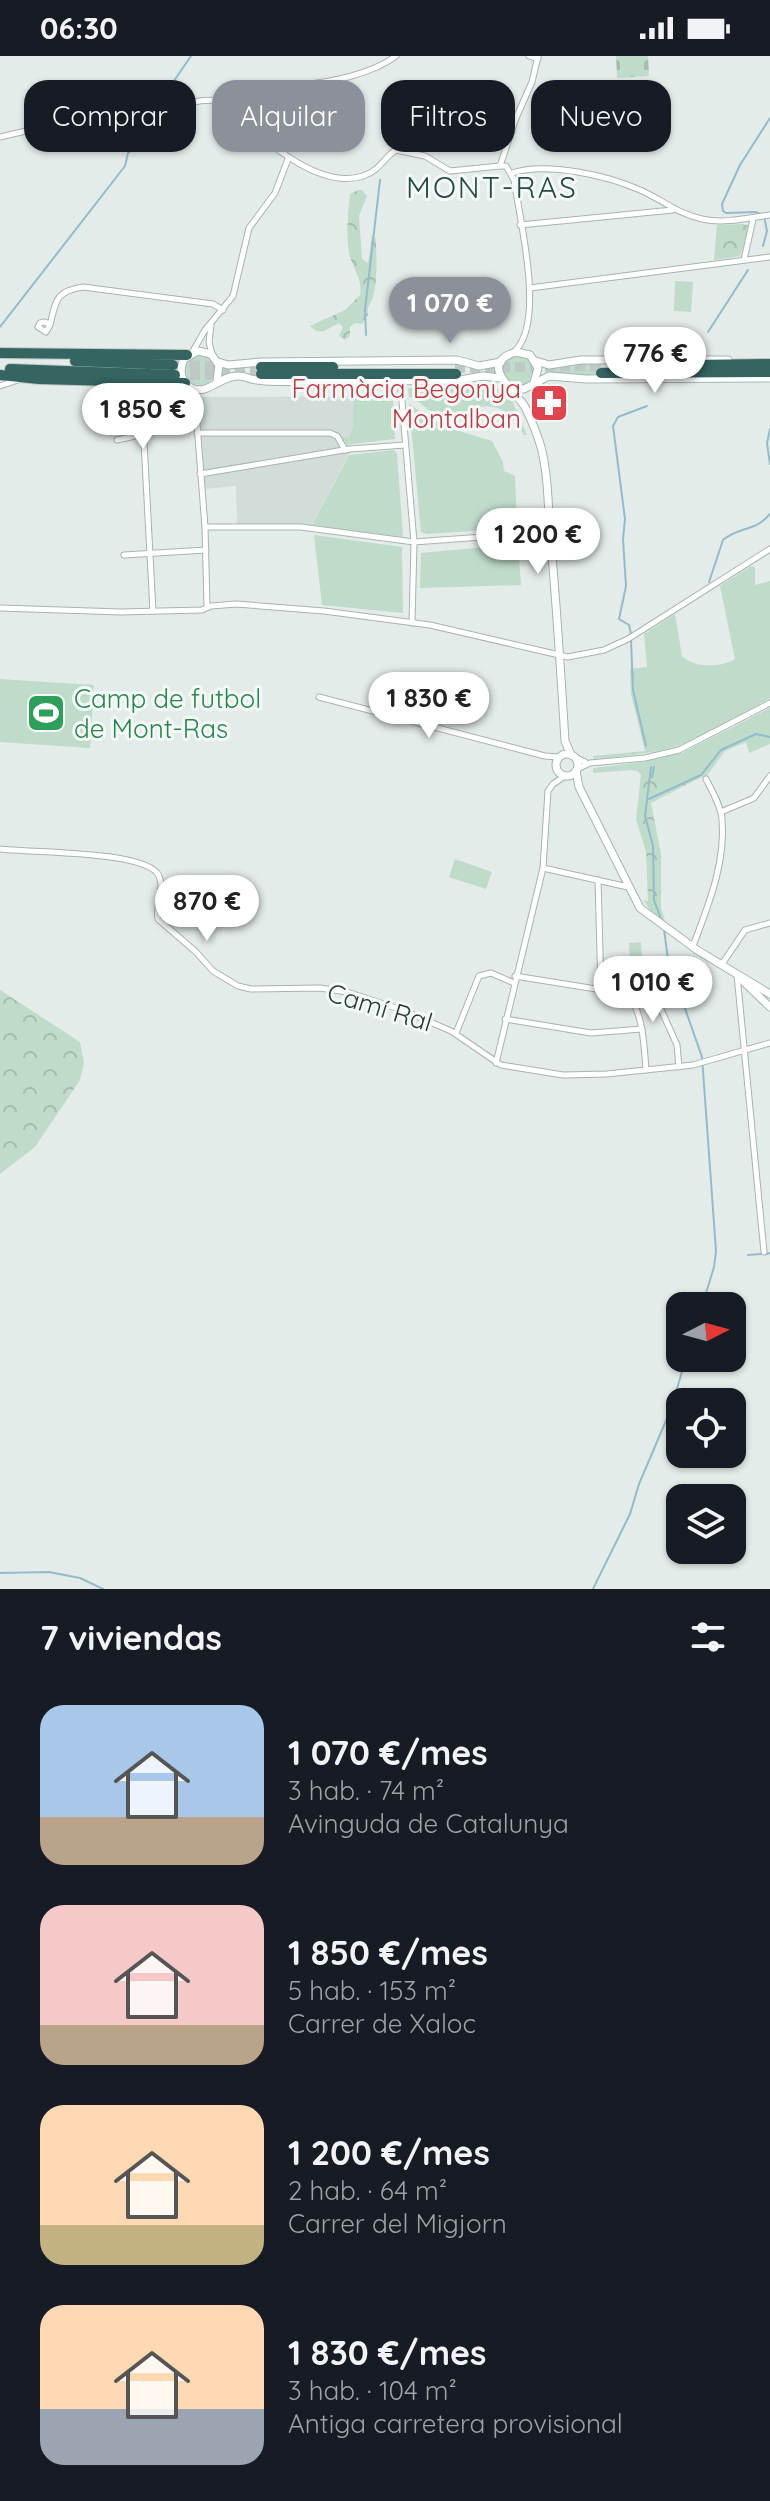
<!DOCTYPE html>
<html lang="es">
<head>
<meta charset="utf-8">
<style>
	:root { --surface:#171b24; --page:#20242c; --text:#f1f3f6; --muted:#9ea1a6; --accent:#8c9099 }
	body { margin:0; font-family:Quicksand,sans-serif; background:var(--page); color:var(--text); height:100vh; display:flex; flex-direction:column; font-size:30px; white-space:nowrap }
	* { box-sizing:border-box; margin:0 }
	p { font-size:26px; color:var(--muted) }
	.icon { flex:none; width:44px; height:44px; fill:none; stroke:currentColor; stroke-width:2; stroke-linecap:round; stroke-linejoin:round }
	.map { position:relative; height:1533px; overflow:hidden }
	.side { display:flex; flex-direction:column; background:var(--surface); flex:1 }
	.side>* { flex:none }
	.banner { position:absolute; left:24px; top:24px; width:722px; height:72px; display:flex; gap:16px }
	.needle { width:52px; rotate:84deg }
	.controls { position:absolute; left:666px; top:1236px; display:grid; gap:16px }
	.controls a { display:grid; place-items:center; width:80px; height:80px; border-radius:16px; background:var(--surface); box-shadow:0 2px 6px #0004; font-size:40px }
	.price { position:absolute; translate:-50% -68px; padding:0 18px; border-radius:28px; background:#fff; color:#222; font-size:26px; line-height:52px; filter:drop-shadow(0 2px 4px #0008) }
	.price::after { content:''; position:absolute; left:50%; top:48px; width:24px; height:18px; margin-left:-12px; background:inherit; clip-path:polygon(0 0,100% 0,50% 100%) }
	.price.current { background:var(--accent); color:#fff }
	ul { padding:0; list-style:none }
	li { display:flex; align-items:center; gap:24px; height:200px; padding:0 40px }
	li span { display:grid; place-items:center; flex:none; width:224px; height:160px; border-radius:24px; color:#555 }
	li>.icon { margin-inline-start:auto }
	span .icon { width:96px; height:96px; fill:#fffc; stroke-width:1 }
	li b { font-size:34px }
	h2 { display:flex; justify-content:space-between; align-items:center; height:96px; padding:0 40px; font-size:34px }
	.chip { padding:0 28px; border-radius:24px; background:var(--surface); box-shadow:0 2px 6px #0004; font-size:28px; line-height:72px }
	.chip.current { background:var(--accent); color:#fff }
	.status { display:flex; justify-content:space-between; align-items:center; height:56px; padding:0 40px; background:var(--surface); direction:ltr }
	.status svg { height:22px; fill:currentColor }
	.map>svg:first-child { display:block }
</style>
</head>
<body>
<div class="status"><b>06:30</b><svg viewBox="0 0 49 12"><path d="M0 12V9h3v3zM5 12V6h3v6zM10 12V3h3v9zM15 12V0h3v12zM26 1h20v11H26zM47 4h2v5h-2z"/></svg></div>
<div class="map">
<svg width="770" height="1533" viewBox="0 0 770 1533">
	<defs>
		<pattern id="forest-crowns" width="20" height="18" patternUnits="userSpaceOnUse" patternTransform="scale(2)"><rect width="20" height="18" fill="#bfdbc9"/><path d="M2 6a3 3 0 1 1 6 0M12 15a3 3 0 1 1 6 0" fill="none" stroke="#a4bdad"/></pattern>
		<pattern id="cemetery-stones" width="16" height="16" patternUnits="userSpaceOnUse" patternTransform="scale(2)"><rect width="16" height="16" fill="#bfdbc9"/><path d="M2 7V4a2 2 0 0 1 4 0v3zM10 15v-3a2 2 0 0 1 4 0v3z" fill="#a4bdad"/></pattern>
	</defs>
	<rect width="100%" height="100%" fill="#e4ece9"/>
	<path fill="#d2dcd8" d="M361,340L349,382L350,396L310,472L237,471L236,430L204,433L198,350L201,341Z"/>
	<g fill="#bfdbc9">
		<path d="M675,225L693,226L691,256L674,255Z"/>
		<circle cx="200" cy="314" r="15"/>
		<circle cx="518" cy="315" r="15"/>
		<path d="M601,307L602,320L548,317V312Z"/>
		<path d="M494,330L511,342L527,379H524C514,359 498,344 472,353C463,356 459,363 448,363C432,362 424,346 409,341L408,332Z"/>
		<path d="M354,344L393,345L395,383L345,389L342,381L349,382L353,369Z"/>
		<path d="M409,348L445,371L492,385L503,406L504,415L515,420L517,472L427,478L421,476Z"/>
		<path d="M394,394L397,398L403,479L402,481L312,469L349,399Z"/>
		<path d="M314,479L402,491L403,557L322,549Z"/>
		<path d="M518,488L521,529L420,532L421,497Z"/>
		<path d="M751,510L755,511V529L770,525V642C743,658 716,676 686,687C657,698 625,700 593,703V700L645,695L631,638L630,613L647,611L644,578L675,558L682,600C693,612 722,612 735,603L720,530Z"/>
		<path d="M0,623L94,629L90,692L0,686Z"/>
		<path d="M770,652V688L749,697L746,686L725,695L708,718L686,729L632,714L593,717V712L643,706L682,697Z"/>
		<path d="M455,803L492,816L486,833L449,821Z"/>
		<path d="M641,886L642,910H630L629,887Z"/>
	</g>
	<g fill="url(#forest-crowns)">
		<path d="M358,134H362L367,140L359,160L362,203L368,207L372,180L376,183C376,201 378,223 373,241C370,249 367,250 368,259L362,268L355,267L350,271V280L345,284L339,280L343,271L339,267C329,271 321,282 310,270L345,254L360,239C363,222 352,212 349,197C346,179 348,156 350,138Z"/>
		<path d="M743,168L750,170L740,200L714,204L717,169Z"/>
		<path d="M638,715C654,720 675,716 686,729L651,747L661,798V852L665,865L654,859L643,844L648,845L646,796L636,763L641,719Z"/>
		<path d="M0,934L80,986L84,1007L80,1024L35,1091L0,1118Z"/>
	</g>
	<path fill="url(#cemetery-stones)" d="M616,0H648L649,20L617,22Z"/>
	<g fill="none" stroke-linecap="round" stroke-linejoin="round">
		<g stroke="#92bccb" stroke-width="2">
			<path d="M164,55L167,35L191,0"/>
			<path d="M763,190L767,175L764,160L756,156L726,157L723,155L722,148L740,109L770,62"/>
			<path d="M0,271L125,110L128,97L162,68L164,61"/>
			<path d="M708,276L748,214"/>
			<path d="M366,279L365,254L380,124"/>
			<path d="M770,373L767,387L770,408"/>
			<path d="M709,526L723,484C740,470 755,476 770,458"/>
			<path d="M631,578L629,569L619,563L626,530L623,483L625,463L613,370L618,361L647,350"/>
			<path d="M631,584L633,634L646,690"/>
			<path d="M651,711L645,760L653,790L654,844L661,863"/>
			<path d="M652,721L654,711"/>
			<path d="M649,743L701,719L721,694L756,678L770,681"/>
			<path d="M664,873L668,904L702,1001L716,1195L714,1211L702,1250"/>
			<path d="M767,1198L770,1197"/>
			<path d="M748,1199L761,1198"/>
			<path d="M0,1517L49,1516L80,1522L103,1533"/>
			<path d="M593,1533L630,1458L639,1428L671,1353L686,1302"/>
		</g>
		<g stroke="#bec9c6" stroke-width="10" stroke-dasharray="10 5" stroke-linecap="butt">
			<path d="M175,309L261,311"/>
			<path d="M455,312L602,310"/>
			<path d="M175,319L261,318"/>
		</g>
		<g stroke="#a7b4b0" stroke-width="7">
			<g id="street">
				<path d="M529,0L538,3"/>
				<path d="M247,68L261,29C274,28 287,30 299,29C329,27 372,18 396,0"/>
				<path d="M0,81C29,74 61,67 91,68C104,69 116,75 128,72C165,63 185,37 227,46C254,78 317,135 363,120C381,114 383,102 396,94L425,100L450,115L500,110"/>
				<path d="M500,110H506L514,124C520,165 546,267 514,296"/>
				<path d="M500,110L516,62L532,26L538,0"/>
				<path d="M512,117C547,106 606,119 640,134C661,143 678,158 702,163C724,168 748,162 770,159"/>
				<path d="M520,169L673,154"/>
				<path d="M744,204L753,163"/>
				<path d="M530,232L770,201"/>
				<path d="M50,269L46,276L38,271L40,267L45,266L50,269C56,244 56,235 83,231L213,248L223,254"/>
				<path d="M211,269L209,286L212,298"/>
				<path d="M193,295L205,274L233,240L249,172L275,137L288,103"/>
				<path d="M0,330L18,324"/>
				<path d="M192,332L195,342L205,471L207,551"/>
				<path d="M401,334L414,486L412,567"/>
				<path d="M116,361L137,370"/>
				<circle cx="143" cy="374" r="6"/>
				<path d="M149,376L195,352"/>
				<path d="M197,377H330L337,380L345,394"/>
				<path d="M141,380L144,386L153,555"/>
				<path d="M117,384L140,379"/>
				<path d="M200,418L350,393L405,389"/>
				<path d="M205,471H301L414,486L550,476"/>
				<path d="M124,499L206,494"/>
				<path d="M0,552L121,556L202,554L211,550L236,548L324,555L430,569L568,601L604,594L628,583L770,493"/>
				<path d="M319,641L545,700L558,701"/>
				<path d="M575,701L585,706"/>
				<path d="M577,713L590,707L645,702L679,694L770,647"/>
				<path d="M721,756L754,742L770,720"/>
				<path d="M0,793C27,797 148,794 159,820C165,834 155,849 158,863L196,896L213,915L238,930L251,933L320,932L347,936L405,955L451,975L501,1009L563,1019L607,1018L693,1009L770,987"/>
				<path d="M543,812L628,831"/>
				<path d="M598,824L601,933"/>
				<path d="M693,890C708,850 726,807 722,763C721,750 712,735 706,723"/>
				<path d="M722,908L745,874L770,867"/>
				<path d="M737,919L764,1196"/>
				<path d="M515,920L596,933L644,927L650,929L677,989L679,1011"/>
				<path d="M623,931C643,952 644,987 646,1014"/>
				<path d="M505,963L591,977L642,973"/>
				<path d="M456,977L479,920L491,917L514,927"/>
				<path d="M496,1007L543,812L548,735L553,728L565,720"/>
			</g>
		</g>
		<g stroke="#a3b6b2" stroke-width="9">
			<g id="secondary">
				<path d="M536,305L549,309L581,304H728"/>
				<path d="M218,306L228,309L262,306L457,304L479,310L501,306"/>
				<path d="M217,325L219,309L211,298L198,295L184,303C179,314 180,328 194,333C209,338 221,319 239,320C245,320 251,324 257,324C277,327 299,325 319,325C366,325 413,325 460,324L483,320L500,322"/>
				<path d="M534,327L538,312L530,299L516,296C476,308 516,335 525,351C531,363 537,378 541,391C549,422 548,457 551,489C557,554 561,619 565,685L571,699"/>
				<path d="M511,333H524L549,320L586,323L770,322"/>
				<circle cx="567" cy="709" r="11"/>
				<path d="M576,715L579,731L640,852L697,894L770,938"/>
				<path d="M741,923L770,951"/>
			</g>
		</g>
		<g stroke="#c2c8c7" stroke-width="12">
			<g id="highway">
				<path d="M0,297L187,299"/>
				<path d="M75,305L173,309"/>
				<path d="M692,309L770,308"/>
				<path d="M261,311H333"/>
				<path d="M10,313L175,319"/>
				<path d="M601,317L770,316"/>
				<path d="M261,318H456"/>
				<path d="M0,319L39,323L185,327"/>
			</g>
		</g>
		<use href="#street" stroke="#fff" stroke-width="5"/>
		<use href="#secondary" stroke="#fff" stroke-width="7"/>
		<use href="#highway" stroke="#346560" stroke-width="10"/>
	</g>
	<defs>
		<g id="pharmacy-square" transform="scale(2)"><rect x="-9" y="-9" width="18" height="18" rx="4" fill="#e0444e" stroke="#f4f9f7"/><path d="M-2-6h4v4h4v4h-4v4h-4v-4h-4v-4h4Z" fill="#fff"/></g>
		<g id="stadium-square" transform="scale(2)"><rect x="-9" y="-9" width="18" height="18" rx="4" fill="#2e9e5b" stroke="#f4f9f7"/><path d="M0-5a6.5 5 0 1 0 0 10a6.5 5 0 1 0 0-10ZM-3.5-1.8h7v3.6h-7Z" fill="#fff"/></g>
	</defs>
	<g fill-rule="evenodd">
		<use href="#pharmacy-square" x="549" y="347"/>
		<use href="#stadium-square" x="46" y="657"/>
	</g>
	<g text-anchor="middle" dominant-baseline="central" stroke-width="6" stroke-linejoin="round" paint-order="stroke">
		<g font-size="26" fill="#be3a42" stroke="#f4f9f7" text-anchor="end">
			<text x="521" y="332">Farmàcia Begonya<tspan x="521" dy="30">Montalban</tspan></text>
		</g>
		<g font-size="26" fill="#27864d" stroke="#f4f9f7" text-anchor="start">
			<text x="74" y="642">Camp de futbol<tspan x="74" dy="30">de Mont-Ras</tspan></text>
		</g>
		<g font-size="26" fill="#253c38" stroke="#f4f9f7">
			<text transform="translate(380 951) rotate(17)">Camí Ral</text>
		</g>
		<g font-size="30" letter-spacing="2" fill="#234c46" stroke="#f4f9f7">
			<text x="492" y="131">MONT-RAS</text>
		</g>
	</g>
</svg>
<div class="controls">
<a><svg class="needle" viewBox="-14 -14 28 28"><path d="M0-13l5 13h-10z" fill="#e53935"/><path d="M0 13l5-13h-10z" fill="#9ea1a6"/></svg></a>
<a><svg class="icon" aria-label="locate" viewBox="0 0 24 24"><circle cx="12" cy="12" r="6"/><path d="M12 2v4M12 18v4M2 12h4M18 12h4"/></svg></a>
<a><svg class="icon" aria-label="layers" viewBox="0 0 24 24"><path d="M12 4l9 5-9 5-9-5zM3 14l9 5 9-5"/></svg></a>
</div>
<b class="price current" style="left:450px;top:289px">1 070 €</b>
<b class="price" style="left:655px;top:339px">776 €</b>
<b class="price" style="left:143px;top:395px">1 850 €</b>
<b class="price" style="left:538px;top:520px">1 200 €</b>
<b class="price" style="left:429px;top:684px">1 830 €</b>
<b class="price" style="left:207px;top:887px">870 €</b>
<b class="price" style="left:653px;top:968px">1 010 €</b>
<div class="banner">
<a class="chip">Comprar</a>
<a class="chip current">Alquilar</a>
<a class="chip">Filtros</a>
<a class="chip">Nuevo</a>
</div>
</div>
<section class="side">
<h2>7 viviendas<svg class="icon" aria-label="filters" viewBox="0 0 24 24"><path d="M4 7h16M4 17h16"/><circle cx="9" cy="7" r="2"/><circle cx="15" cy="17" r="2"/></svg></h2>
<ul>
<li><span style="background:linear-gradient(#a9c7e8 70%,#b9a48a 0)"><svg class="icon" aria-label="home" viewBox="0 0 24 24"><path d="M3 11l9-7 9 7M6 9v11h12V9"/></svg></span><div><b>1 070 €/mes</b><p>3 hab. · 74 m²</p><p>Avinguda de Catalunya</p></div></li>
<li><span style="background:linear-gradient(#f6c9c9 75%,#b9a48a 0)"><svg class="icon" aria-label="home" viewBox="0 0 24 24"><path d="M3 11l9-7 9 7M6 9v11h12V9"/></svg></span><div><b>1 850 €/mes</b><p>5 hab. · 153 m²</p><p>Carrer de Xaloc</p></div></li>
<li><span style="background:linear-gradient(#ffd9b3 75%,#c2b280 0)"><svg class="icon" aria-label="home" viewBox="0 0 24 24"><path d="M3 11l9-7 9 7M6 9v11h12V9"/></svg></span><div><b>1 200 €/mes</b><p>2 hab. · 64 m²</p><p>Carrer del Migjorn</p></div></li>
<li><span style="background:linear-gradient(#ffd9b3 65%,#9aa5b1 0)"><svg class="icon" aria-label="home" viewBox="0 0 24 24"><path d="M3 11l9-7 9 7M6 9v11h12V9"/></svg></span><div><b>1 830 €/mes</b><p>3 hab. · 104 m²</p><p>Antiga carretera provisional</p></div></li>
</ul>
</section>
</body>
</html>
